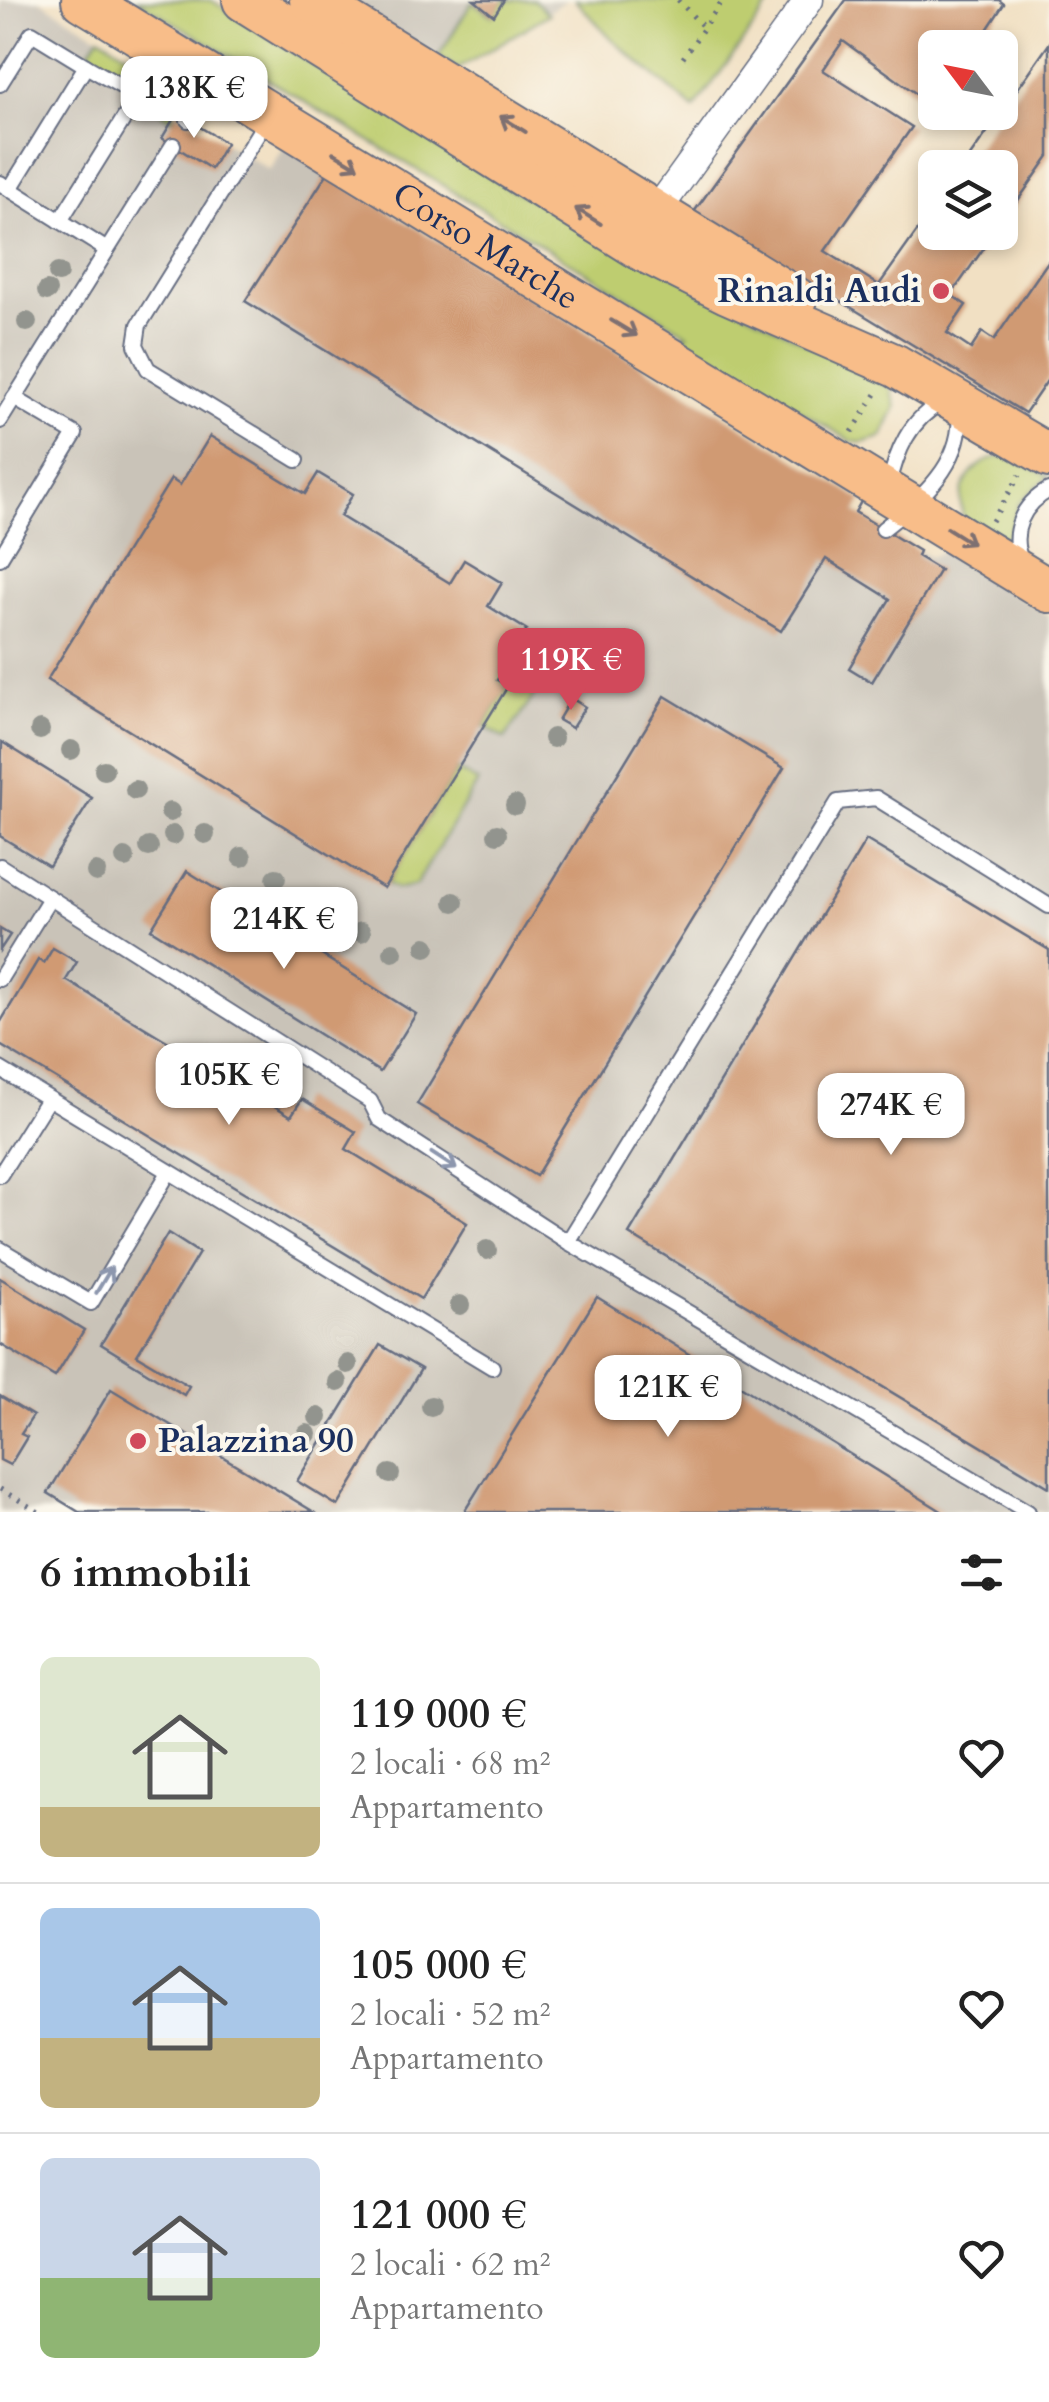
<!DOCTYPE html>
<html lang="it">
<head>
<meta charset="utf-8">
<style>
	:root { --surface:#fff; --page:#f6f6f6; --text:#222; --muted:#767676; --line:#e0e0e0; --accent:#d1495b }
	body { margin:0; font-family:Cardo,serif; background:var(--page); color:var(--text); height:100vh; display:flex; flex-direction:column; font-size:38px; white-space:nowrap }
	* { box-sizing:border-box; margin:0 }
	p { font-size:32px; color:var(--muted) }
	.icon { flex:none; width:55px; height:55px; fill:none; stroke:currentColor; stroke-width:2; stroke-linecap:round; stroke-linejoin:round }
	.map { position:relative; height:1512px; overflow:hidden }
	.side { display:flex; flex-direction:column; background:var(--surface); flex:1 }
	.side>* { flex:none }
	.needle { width:65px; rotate:302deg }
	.fabs { position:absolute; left:918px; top:30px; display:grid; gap:20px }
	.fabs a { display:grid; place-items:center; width:100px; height:100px; border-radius:15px; background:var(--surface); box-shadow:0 5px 15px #0003; font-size:50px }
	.price { position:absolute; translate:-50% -85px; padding:0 22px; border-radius:20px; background:#fff; color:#222; font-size:32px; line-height:65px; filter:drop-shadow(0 2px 5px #0008) }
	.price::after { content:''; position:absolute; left:50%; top:60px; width:30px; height:22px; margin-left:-15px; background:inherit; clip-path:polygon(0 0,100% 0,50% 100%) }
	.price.active { background:var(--accent); color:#fff }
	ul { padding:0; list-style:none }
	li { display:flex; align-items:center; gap:30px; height:250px; padding:0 40px }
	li+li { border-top:2px solid var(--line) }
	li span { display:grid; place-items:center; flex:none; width:280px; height:200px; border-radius:15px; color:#555 }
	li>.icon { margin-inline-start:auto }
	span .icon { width:120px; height:120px; fill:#fffc; stroke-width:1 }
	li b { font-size:42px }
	h2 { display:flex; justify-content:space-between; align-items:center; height:120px; padding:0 40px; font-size:42px }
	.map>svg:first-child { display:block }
</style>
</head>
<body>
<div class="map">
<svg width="1049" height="1512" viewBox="0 0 1049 1512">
	<rect width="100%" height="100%" fill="#fbf7ec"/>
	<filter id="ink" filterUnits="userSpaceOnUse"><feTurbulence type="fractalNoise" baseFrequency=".01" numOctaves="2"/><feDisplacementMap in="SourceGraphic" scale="20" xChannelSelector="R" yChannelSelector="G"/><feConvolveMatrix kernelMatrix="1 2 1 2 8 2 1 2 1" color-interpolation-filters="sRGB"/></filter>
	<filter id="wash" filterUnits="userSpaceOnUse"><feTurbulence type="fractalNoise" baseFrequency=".0048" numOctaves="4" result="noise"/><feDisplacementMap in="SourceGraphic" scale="40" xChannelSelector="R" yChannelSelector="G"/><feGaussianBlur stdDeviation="2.25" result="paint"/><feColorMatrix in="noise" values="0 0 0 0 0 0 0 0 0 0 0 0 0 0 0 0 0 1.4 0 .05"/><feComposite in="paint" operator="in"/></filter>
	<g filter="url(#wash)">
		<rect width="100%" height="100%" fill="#f1e0c3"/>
		<g fill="#c9c3b8">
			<path d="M0,0H39L99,36L89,53L157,95L151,106L173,120L177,113L269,170L284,147L862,500L856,512L919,551L929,557L945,552L1049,616V1512H0Z"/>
			<path d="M345,0H567L458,69Z"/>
		</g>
		<g fill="#becd70" stroke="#6c7e67" stroke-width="2.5">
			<path d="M137,0H211L509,188L891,387L896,407L882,437L861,443L851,441L763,388L667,344L688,334Z"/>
			<path d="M504,0H534L549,14L458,69L438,57L472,2L493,16Z"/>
			<path d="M575,0H773L694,109L617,44Z"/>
			<path d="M99,36L171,81L173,120L151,106L157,95L88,53Z"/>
			<path d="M1006,455L1049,476L1019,503L1007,540L965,522C952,488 972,461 1006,455Z"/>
			<path d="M527,630C570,663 526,704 505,739L484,726L508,687L497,680Z"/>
			<path d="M457,770L478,782L416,885L397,889L387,883Z"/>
		</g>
		<g id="blocks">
			<g fill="#d09a73">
				<path d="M474,0H504L494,16Z"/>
				<path d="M846,0H999L1004,4L975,48H935V92L918,95L843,41L823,70L912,127L825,251L879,285L935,206V232H995L951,295L966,305L947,333L971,349L982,332L994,340L1049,260V378L1025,413L694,212Z"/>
				<path d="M1049,44V156L1000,226V168H962Z"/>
				<path d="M177,113L226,143L211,169L162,138Z"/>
				<path d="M327,174L862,500L855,512L919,551L917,556L940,570L872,682L849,668L890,599L826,559L781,631L245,301Z"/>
				<path d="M210,436L305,494L318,473L353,494L340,516L450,583L464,560L502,583L488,606L527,630L497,680L508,686L384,888L47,680L171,479L180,485Z"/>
				<path d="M665,696L784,768L536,1176L417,1104Z"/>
				<path d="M571,698L585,707L572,728L558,720Z"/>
				<path d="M2,742L92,798L49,866L0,836Z"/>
				<path d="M866,840L1049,950V1487L629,1234Z"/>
				<path d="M187,871L416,1014L380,1072L151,929Z"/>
				<path d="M0,929L10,935L0,950Z"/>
				<path d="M53,948L77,962L66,980L291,1116L302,1099L356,1132L346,1149L467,1223L421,1299L0,1045V1023L38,960L44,963Z"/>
				<path d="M168,1233L199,1253L137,1355L189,1386L184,1395L101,1344Z"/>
				<path d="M0,1278L84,1330L55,1377L0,1344Z"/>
				<path d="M597,1297L943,1512H464Z"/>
				<path d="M380,1345L421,1369L338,1506L297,1481Z"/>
				<path d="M111,1389L314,1512H79L48,1493Z"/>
				<path d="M0,1396L33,1416L21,1434L27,1437L10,1465L0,1460Z"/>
			</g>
		</g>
	</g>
	<g filter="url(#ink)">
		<use href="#blocks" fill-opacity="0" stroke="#666d81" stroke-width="2.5"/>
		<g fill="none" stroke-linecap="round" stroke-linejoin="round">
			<g stroke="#666d81" stroke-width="18">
				<g id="lane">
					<path d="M0,84L32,33L86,66L10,189"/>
					<path d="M267,119L139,325L136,345L148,369L297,460"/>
					<path d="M188,120L210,84"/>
					<path d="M0,183L107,250"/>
					<path d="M60,221L138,96L86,66"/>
					<path d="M0,421L173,145"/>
					<path d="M888,489C896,452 909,419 944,401"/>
					<path d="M883,529C921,499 965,463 959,410"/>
					<path d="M0,558L75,434L14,398"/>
					<path d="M1021,560C1009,532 1023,504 1049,490"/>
					<path d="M0,866L370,1101L379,1119L568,1242L1028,1512"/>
					<path d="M0,979L50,898"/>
					<path d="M0,1069L492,1367"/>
					<path d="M0,1175L48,1099"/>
					<path d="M568,1242L838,802L876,798L1049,906"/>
					<path d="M0,1249L91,1303L169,1172"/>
				</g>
			</g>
			<g stroke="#666d81" stroke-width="31">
				<path id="street" d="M656,212L809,0"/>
			</g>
			<g stroke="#666d81" stroke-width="46">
				<g id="primary">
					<path id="s1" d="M83,0L1049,591"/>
					<path d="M244,0L643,250L727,292L896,366L1049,456"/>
					<path d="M311,0L796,299"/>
				</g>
			</g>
			<g stroke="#666d81" stroke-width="5" stroke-dasharray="2.5 8" stroke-linecap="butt">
				<path d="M678,0L704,28"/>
				<path d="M683,58L723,0"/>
				<path d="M852,432L878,391"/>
				<path d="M992,521L1020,475"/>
				<path d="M0,1489L39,1512"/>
			</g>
			<use href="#lane" stroke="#fff" stroke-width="14"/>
			<use href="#street" stroke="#fff" stroke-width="28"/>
			<use href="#primary" stroke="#f8bd89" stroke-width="42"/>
		</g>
		<g fill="#92948e">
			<circle cx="58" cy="273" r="10"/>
			<circle cx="47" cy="291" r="10"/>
			<circle cx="27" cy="322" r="10"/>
			<circle cx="40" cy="730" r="10"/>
			<circle cx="553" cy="738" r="10"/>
			<circle cx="71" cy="750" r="10"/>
			<circle cx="104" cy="770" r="10"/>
			<circle cx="135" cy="790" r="10"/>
			<circle cx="515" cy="805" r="10"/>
			<circle cx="170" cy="812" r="10"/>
			<circle cx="205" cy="834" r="10"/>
			<circle cx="497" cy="834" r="10"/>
			<circle cx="173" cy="835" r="10"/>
			<circle cx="149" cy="847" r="10"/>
			<circle cx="242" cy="857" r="10"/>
			<circle cx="125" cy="858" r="10"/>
			<circle cx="96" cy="872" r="10"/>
			<circle cx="276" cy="878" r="10"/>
			<circle cx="308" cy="898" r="10"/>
			<circle cx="454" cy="902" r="10"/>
			<circle cx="340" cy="918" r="10"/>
			<circle cx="361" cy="932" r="10"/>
			<circle cx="426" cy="947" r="10"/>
			<circle cx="393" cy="952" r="10"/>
			<circle cx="487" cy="1250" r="10"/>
			<circle cx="460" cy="1305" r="10"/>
			<circle cx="348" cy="1364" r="10"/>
			<circle cx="338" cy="1382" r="10"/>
			<circle cx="431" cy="1406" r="10"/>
			<circle cx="318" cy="1417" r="10"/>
			<circle cx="307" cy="1434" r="10"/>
			<circle cx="390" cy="1474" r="10"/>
		</g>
		<defs><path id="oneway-shaft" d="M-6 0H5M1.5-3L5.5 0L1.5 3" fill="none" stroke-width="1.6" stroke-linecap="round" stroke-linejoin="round" transform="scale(2.5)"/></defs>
		<g stroke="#7e6f71">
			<use href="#oneway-shaft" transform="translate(513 124) rotate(-148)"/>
			<use href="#oneway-shaft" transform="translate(346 160) rotate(31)"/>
			<use href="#oneway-shaft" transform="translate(588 216) rotate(-148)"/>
			<use href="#oneway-shaft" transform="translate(624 328) rotate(31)"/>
			<use href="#oneway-shaft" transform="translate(960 536) rotate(32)"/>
		</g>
		<g stroke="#8d97ae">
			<use href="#oneway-shaft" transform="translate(444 1161) rotate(33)"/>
			<use href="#oneway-shaft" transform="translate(104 1280) rotate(-59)"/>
		</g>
	</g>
	<g fill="#d1495b" stroke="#fbf7ec" stroke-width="4">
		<circle cx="941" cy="291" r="10"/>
		<circle cx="138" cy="1441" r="10"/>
	</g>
	<g text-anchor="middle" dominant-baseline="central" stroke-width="8" stroke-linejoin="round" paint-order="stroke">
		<g font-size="35" fill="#1b2f5e" stroke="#fbf7ec">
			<text stroke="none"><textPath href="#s1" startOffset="472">Corso Marche</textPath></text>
		</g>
		<g font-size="35" font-weight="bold" fill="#1b2f5e" stroke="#fbf7ec" text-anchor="end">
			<text x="921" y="291">Rinaldi Audi</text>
			<text x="158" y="1441" text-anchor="start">Palazzina 90</text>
		</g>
	</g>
</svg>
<div class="fabs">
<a><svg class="needle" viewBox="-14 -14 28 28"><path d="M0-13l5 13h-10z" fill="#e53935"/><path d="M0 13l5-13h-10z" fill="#767676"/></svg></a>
<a><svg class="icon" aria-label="layers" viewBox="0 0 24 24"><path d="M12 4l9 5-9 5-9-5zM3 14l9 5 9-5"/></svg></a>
</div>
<b class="price" style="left:194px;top:141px">138K €</b>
<b class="price active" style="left:571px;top:713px">119K €</b>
<b class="price" style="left:284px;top:972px">214K €</b>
<b class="price" style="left:229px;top:1128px">105K €</b>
<b class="price" style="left:891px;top:1158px">274K €</b>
<b class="price" style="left:668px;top:1440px">121K €</b>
</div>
<section class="side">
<h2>6 immobili<svg class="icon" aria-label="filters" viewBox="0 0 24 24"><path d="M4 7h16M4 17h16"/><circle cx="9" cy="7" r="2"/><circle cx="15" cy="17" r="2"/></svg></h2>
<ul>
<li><span style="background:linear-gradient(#dfe7d0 75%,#c2b280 0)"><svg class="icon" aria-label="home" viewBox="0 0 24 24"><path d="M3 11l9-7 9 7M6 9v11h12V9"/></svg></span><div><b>119 000 €</b><p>2 locali · 68 m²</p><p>Appartamento</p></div><svg class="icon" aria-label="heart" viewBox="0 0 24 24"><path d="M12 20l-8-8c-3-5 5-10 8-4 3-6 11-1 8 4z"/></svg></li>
<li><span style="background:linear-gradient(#a9c7e8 65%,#c2b280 0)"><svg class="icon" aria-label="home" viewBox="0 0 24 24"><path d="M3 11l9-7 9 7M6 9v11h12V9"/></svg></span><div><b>105 000 €</b><p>2 locali · 52 m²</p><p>Appartamento</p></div><svg class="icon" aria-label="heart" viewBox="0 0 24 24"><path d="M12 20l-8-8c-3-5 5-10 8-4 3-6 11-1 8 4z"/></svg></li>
<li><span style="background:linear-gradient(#c9d6e8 60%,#8fb573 0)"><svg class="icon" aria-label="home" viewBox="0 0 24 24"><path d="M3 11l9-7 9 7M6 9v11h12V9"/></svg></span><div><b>121 000 €</b><p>2 locali · 62 m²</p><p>Appartamento</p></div><svg class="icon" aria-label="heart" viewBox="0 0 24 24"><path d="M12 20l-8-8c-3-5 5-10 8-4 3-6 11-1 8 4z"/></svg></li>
</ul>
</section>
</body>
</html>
